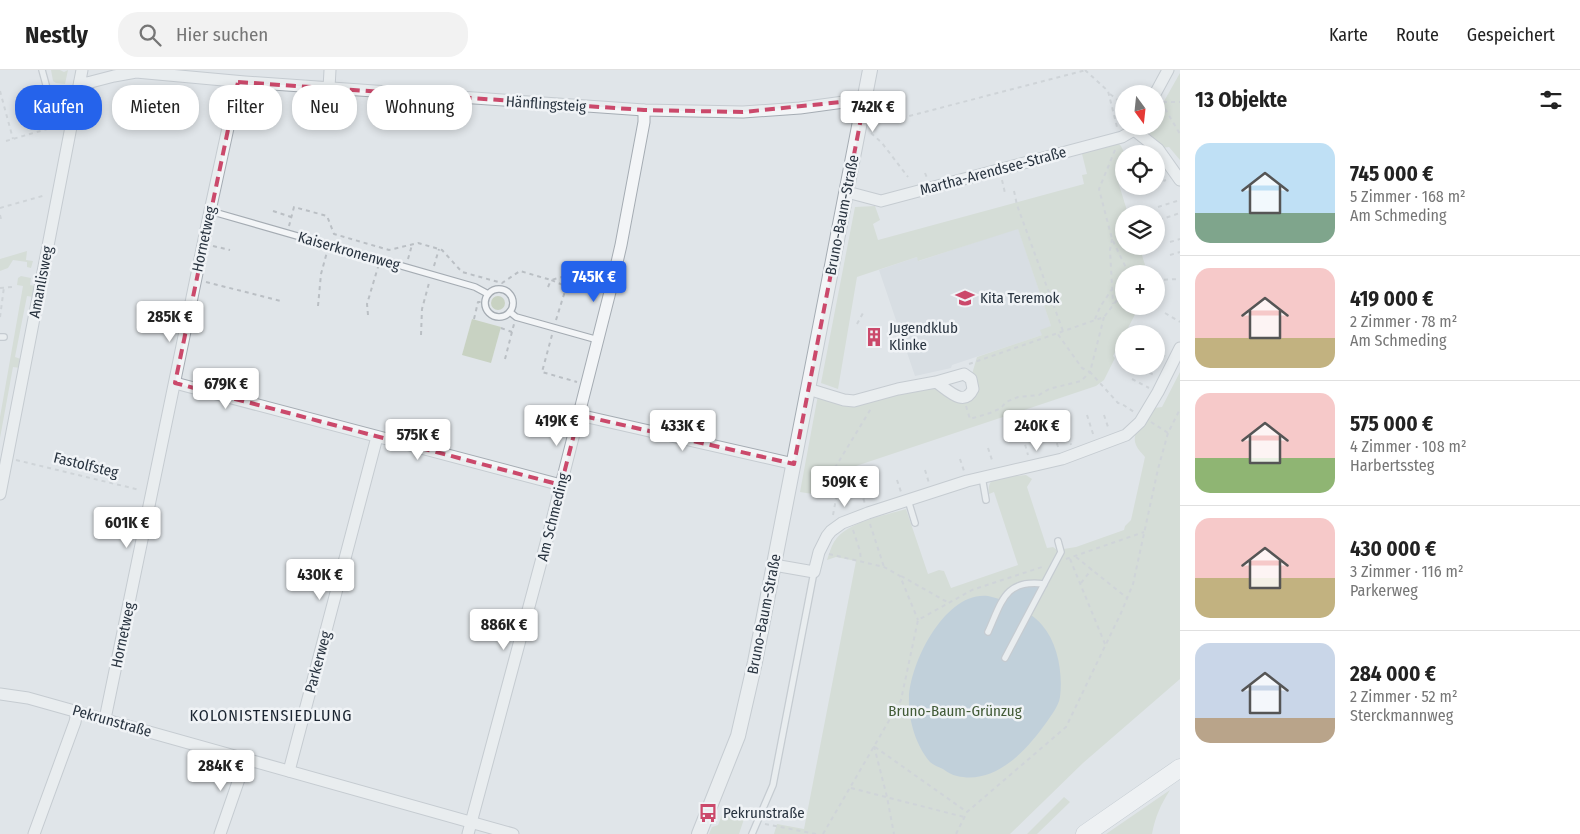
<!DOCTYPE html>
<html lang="de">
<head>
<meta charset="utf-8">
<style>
	:root { --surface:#fff; --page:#f2f2f2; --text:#222; --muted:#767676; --line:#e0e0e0; --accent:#2563eb }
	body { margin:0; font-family:"Fira Sans Condensed",sans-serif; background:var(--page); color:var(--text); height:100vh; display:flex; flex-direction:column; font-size:19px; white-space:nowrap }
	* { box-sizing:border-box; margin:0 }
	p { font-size:16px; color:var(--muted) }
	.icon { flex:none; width:28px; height:28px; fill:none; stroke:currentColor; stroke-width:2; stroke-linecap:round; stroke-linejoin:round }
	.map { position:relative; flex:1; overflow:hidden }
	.panel { display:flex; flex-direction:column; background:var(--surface); width:400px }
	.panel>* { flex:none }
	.hud { position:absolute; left:15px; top:15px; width:475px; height:45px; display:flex; gap:10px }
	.needle { width:32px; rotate:165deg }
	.controls { position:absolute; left:1115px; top:15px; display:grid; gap:10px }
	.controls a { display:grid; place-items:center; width:50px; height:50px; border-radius:50%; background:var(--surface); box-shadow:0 2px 8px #0003; font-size:25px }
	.price { position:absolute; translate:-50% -42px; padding:0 11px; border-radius:5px; background:#fff; color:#222; font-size:16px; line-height:32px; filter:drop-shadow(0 1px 2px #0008) }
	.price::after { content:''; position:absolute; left:50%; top:30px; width:15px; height:11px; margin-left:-8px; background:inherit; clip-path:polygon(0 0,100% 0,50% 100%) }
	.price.selected { background:var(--accent); color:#fff }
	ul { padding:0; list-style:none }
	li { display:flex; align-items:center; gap:15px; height:125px; padding:0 15px }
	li+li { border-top:1px solid var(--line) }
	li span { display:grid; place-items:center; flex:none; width:140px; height:100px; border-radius:15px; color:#555 }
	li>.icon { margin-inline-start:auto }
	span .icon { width:60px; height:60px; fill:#fffc; stroke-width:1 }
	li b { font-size:21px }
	h2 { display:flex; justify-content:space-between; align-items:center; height:60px; padding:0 15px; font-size:21px }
	.tag { padding:0 18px; border-radius:20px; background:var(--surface); box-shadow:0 2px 8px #0003; font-size:18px; line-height:45px }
	.tag.selected { background:var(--accent); color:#fff }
	header { display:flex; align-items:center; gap:30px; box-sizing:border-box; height:70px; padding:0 25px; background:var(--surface); border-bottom:1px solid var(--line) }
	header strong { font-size:24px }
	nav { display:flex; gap:28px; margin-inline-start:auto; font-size:18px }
	.search { width:350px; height:45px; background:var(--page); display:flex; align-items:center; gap:12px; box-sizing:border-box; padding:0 18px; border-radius:20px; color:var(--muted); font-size:19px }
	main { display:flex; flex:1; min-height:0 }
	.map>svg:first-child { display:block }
</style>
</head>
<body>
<header>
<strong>Nestly</strong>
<div class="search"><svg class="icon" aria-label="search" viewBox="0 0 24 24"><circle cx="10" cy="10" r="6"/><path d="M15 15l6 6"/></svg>Hier suchen</div>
<nav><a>Karte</a><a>Route</a><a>Gespeichert</a></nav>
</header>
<main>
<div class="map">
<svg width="1180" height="764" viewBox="0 0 1180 764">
	<rect width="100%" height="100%" fill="#e0e5e9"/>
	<path fill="#ced4db" d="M1018,158L1051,256L1042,265L952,295L951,298L915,306L879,200L917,187L919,191Z"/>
	<g fill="#c8d2c2">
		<path d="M51,0H60L64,2L68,0L65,14L56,13L53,11Z"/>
		<path d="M1180,3V90L1169,77L1162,78C1155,71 1148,66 1148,56H1156V40H1159Z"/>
		<path d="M1115,70L1121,76L1125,84H1124V105L1117,108L1128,144H1124V176H1139L1148,204H1124V236H1141L1140,240L1138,239L1113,286L1115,288L1104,310L1096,316L835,403L838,428L800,422L818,325L844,333L930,315L964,331L977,287L1042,265L1040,260L1051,256L1018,159L918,191L917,187L857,207L838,319L821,313L855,137L875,136L880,150L873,154L878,170L1084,114L1082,105L1087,104L1081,80Z"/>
		<path d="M27,181L26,190L33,191L31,198L27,197V192L13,190L8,198L0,201V189Z"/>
		<path d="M21,206L31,208L30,215L35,216L33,227L27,226L15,287L21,289L20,298L13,297L0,368V347L23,216L17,215L18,208Z"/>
		<circle cx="498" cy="233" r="7"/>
		<path d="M472,249L501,257L491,293L462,285Z"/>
		<path d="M1180,302V609L1083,693L1010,764H774L777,754L804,759L856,491L836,487L827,490C829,484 831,477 834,472C847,451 884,446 906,439L928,504L939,500L944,501L951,518L1018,495L994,422L989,424C988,417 989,413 994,408L1026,405L1032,409L1027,417L1047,478L1053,477L1057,480L1076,477L1124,460L1125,456L1131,450L1145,387C1142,383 1138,380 1136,375C1130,361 1146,348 1154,338L1162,337Z"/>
		<path d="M1170,720C1161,734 1155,747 1152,764H1106Z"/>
		<path d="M1064,727L1070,732L1037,764H1027Z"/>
		<path d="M725,737L746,743L739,764H709L712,757L718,755Z"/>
	</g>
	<path fill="#9cb6c8" d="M1033,510L1045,520L1031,545C1035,548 1039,551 1042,555C1058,573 1063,604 1060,627C1059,635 1051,646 1046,653C1026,681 995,715 957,706C952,705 947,702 943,699C939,697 933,695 930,692C916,676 908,649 909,628C910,593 945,521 988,526C992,527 996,528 999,529C1011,517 1015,512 1033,510Z"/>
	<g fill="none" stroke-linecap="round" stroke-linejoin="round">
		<g stroke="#a5acb3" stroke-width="8">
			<g id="service">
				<path d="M42,0L48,22L77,25"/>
				<path d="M210,141L475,217L488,224"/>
				<circle cx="499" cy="233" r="14"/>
				<path d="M510,242L516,247L598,270"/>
				<path d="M0,267H4"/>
				<path d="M982,407L986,430"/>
				<path d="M908,430L915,453"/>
				<path d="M988,562C1002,531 1005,509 1044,514"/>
				<path d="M1005,588L1061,482L1058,471"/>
				<path d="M752,764L773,715L814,502"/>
			</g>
		</g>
		<g stroke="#a5acb3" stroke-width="13">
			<g id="minor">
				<path d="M80,12L87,13L114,6L136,2L245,12L644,40L743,42L800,38L851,31L864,33"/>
				<path d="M329,18L330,0"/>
				<path d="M1155,24L1168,0"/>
				<path d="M1134,60L1158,79L1180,110"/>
				<path d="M847,122L881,131L1122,67L1134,60L1136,56"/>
				<path d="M175,313L561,415"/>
				<path d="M808,319L844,330L854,331L898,319L936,312L964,304L971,309L973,319C964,338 948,320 936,312"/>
				<path d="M579,345L794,394"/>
				<path d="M0,424L82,0"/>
				<path d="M774,495L814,502L819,482L827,466L831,461L842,453L868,443L967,411L1062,389L1126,365L1140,352L1158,322L1180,278"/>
				<path d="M0,624L28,628L513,764"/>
				<path d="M105,649L208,150L238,12"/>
				<path d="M289,701L377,367"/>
				<path d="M34,764L75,652L77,642"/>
				<path d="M220,764L246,689"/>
				<path d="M468,764L549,462L612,214L621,175L644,52V40"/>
			</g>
		</g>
		<g stroke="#a5acb3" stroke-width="16">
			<path id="tertiary" d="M699,764L738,666L755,592L870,0"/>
		</g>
		<g stroke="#a0aab4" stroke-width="19">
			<path id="primary" d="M1085,764L1180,698"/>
		</g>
		<g stroke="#babfc4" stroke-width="2" stroke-dasharray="4 4" stroke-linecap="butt">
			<path d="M1085,0L1108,21L1117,57"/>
			<path d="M1141,19L1146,23"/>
			<path d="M0,21L13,69"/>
			<path d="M1110,24L1124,35"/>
			<path d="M1161,32L1180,64"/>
			<path d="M1163,32H1180"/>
			<path d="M886,52L1086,0"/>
			<path d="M871,63L882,73L908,107"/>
			<path d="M6,71L54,57"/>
			<path d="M1115,80L1099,119L1112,169L1129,204"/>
			<path d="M925,103L927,108"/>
			<path d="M1002,110L1005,123"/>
			<path d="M1156,114L1166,110"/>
			<path d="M1014,121L1017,135L1063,261"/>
			<path d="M1158,137L1180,130"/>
			<path d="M0,138L46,125"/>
			<path d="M273,141L291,147"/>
			<path d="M0,145L1,149"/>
			<path d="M1159,150L1180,143"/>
			<path d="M289,156L294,137L327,146L334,164L389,180L418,173L439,179L442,180L462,202L502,213L520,201L551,210L570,205L602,213"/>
			<path d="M1112,169L1110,180L1113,234"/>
			<path d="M1170,172L1180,169"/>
			<path d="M213,176L230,180"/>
			<path d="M1170,185L1180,182"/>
			<path d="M408,189L412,175"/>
			<path d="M434,196L439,179"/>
			<path d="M1156,210L1179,209"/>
			<path d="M206,212L281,231"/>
			<path d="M548,217L551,210L563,215L566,218"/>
			<path d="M0,218L12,217"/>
			<path d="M318,236L321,204L327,182"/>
			<path d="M1165,243L1180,252"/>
			<path d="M368,245L367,234L378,197"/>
			<path d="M0,247L4,217"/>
			<path d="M1104,247L1090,302L1118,333L1122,334L1134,342"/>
			<path d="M474,249L478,232H485"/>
			<path d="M1095,249L1100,237L1112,219"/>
			<path d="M556,250L570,205"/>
			<path d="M857,254L863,243"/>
			<path d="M501,258L512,262"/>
			<path d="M421,265L422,239L429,213"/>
			<path d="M552,265L542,302L577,312"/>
			<path d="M1156,281L1165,286"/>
			<path d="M505,289L514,254"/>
			<path d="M969,294L1104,247L1124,221"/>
			<path d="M1142,299L1154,305"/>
			<path d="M1132,309L1149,318"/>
			<path d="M966,336L970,349L990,343L1001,338L1006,332L1018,327L1039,325L1049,319L1081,311L1090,302L1082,298L1057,263"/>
			<path d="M1087,345L1094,367"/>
			<path d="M1104,345L1109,360"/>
			<path d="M1151,352L1168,363"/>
			<path d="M1052,358L1059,380"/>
			<path d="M1066,358L1071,375"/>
			<path d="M1023,367L1028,385"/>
			<path d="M988,378L993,393"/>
			<path d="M960,389L964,401"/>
			<path d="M16,390L140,420"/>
			<path d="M925,400L929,413"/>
			<path d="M897,410L901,422"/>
			<path d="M861,421L865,434"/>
			<path d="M833,445L836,429L833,401L872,337"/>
			<path d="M870,454L884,497"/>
			<path d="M853,460L860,481L861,491"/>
			<path d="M829,484L884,497L900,506L918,550"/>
			<path d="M1076,487L1127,528"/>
			<path d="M1066,489L1144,462"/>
			<path d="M1070,489L1105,574"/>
			<path d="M901,506L949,533"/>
			<path d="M1081,513L1092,499"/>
			<path d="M874,676L887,727L894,764"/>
			<path d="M875,677L967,742"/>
			<path d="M851,718L964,747"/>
			<path d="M765,754L816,764"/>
			<path d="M823,764L901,630L918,550L972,520L1045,496"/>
			<path d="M956,764L967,742L1066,657L1121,543L1133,514L1158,399L1168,363L1180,339"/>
		</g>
		<use href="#service" stroke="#f3f5f7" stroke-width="5.5"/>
		<use href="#minor" stroke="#f3f5f7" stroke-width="11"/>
		<use href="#tertiary" stroke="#f3f5f7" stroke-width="14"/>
		<use href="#primary" stroke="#fff" stroke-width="18"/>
	</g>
	<path d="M0 0H1180V764H0ZM238,12L644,40L743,42L851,31L864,33L794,394L579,345L561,415L175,313Z" fill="#e0e5e9" fill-opacity=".55" fill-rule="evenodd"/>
	<path fill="none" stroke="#cb496b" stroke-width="4" stroke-dasharray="10 6" stroke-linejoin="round" d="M238,12L644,40L743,42L851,31L864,33L794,394L579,345L561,415L175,313Z"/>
	<defs>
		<g id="school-bare" transform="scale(1.5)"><path d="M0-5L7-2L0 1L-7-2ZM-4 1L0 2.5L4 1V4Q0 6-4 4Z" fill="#cb496b" stroke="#f0f3f6" stroke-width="2.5" paint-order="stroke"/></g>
		<g id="building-bare" transform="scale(1.5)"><path d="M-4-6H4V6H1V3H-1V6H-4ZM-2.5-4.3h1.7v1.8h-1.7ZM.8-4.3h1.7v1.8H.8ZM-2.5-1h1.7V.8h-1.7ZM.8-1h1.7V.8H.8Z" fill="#cb496b" stroke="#f0f3f6" stroke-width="2.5" paint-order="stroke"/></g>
		<g id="bus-bare" transform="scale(1.5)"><path d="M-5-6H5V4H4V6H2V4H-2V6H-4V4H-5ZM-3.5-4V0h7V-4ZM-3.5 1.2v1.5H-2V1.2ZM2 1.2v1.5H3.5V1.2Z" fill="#cb496b" stroke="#f0f3f6" stroke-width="2.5" paint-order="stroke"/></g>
	</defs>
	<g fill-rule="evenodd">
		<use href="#school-bare" x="965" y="228"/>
		<use href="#building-bare" x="874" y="267"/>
		<use href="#bus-bare" x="708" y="743"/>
	</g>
	<g text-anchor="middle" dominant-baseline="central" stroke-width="5" stroke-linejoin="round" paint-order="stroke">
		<g font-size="15" fill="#293440" stroke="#f0f3f6">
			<text transform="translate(546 34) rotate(4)">Hänflingsteig</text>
			<text transform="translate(993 101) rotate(-15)">Martha-Arendsee-Straße</text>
			<text transform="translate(842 145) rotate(-79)">Bruno-Baum-Straße</text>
			<text transform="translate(204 169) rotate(-78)">Hornetweg</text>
			<text transform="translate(349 181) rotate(16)">Kaiserkronenweg</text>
			<text transform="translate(41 212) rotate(-79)">Amanlisweg</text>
			<text transform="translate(86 395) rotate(14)">Fastolfsteg</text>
			<text transform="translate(553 447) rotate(-76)">Am Schmeding</text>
			<text transform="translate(764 544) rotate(-79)">Bruno-Baum-Straße</text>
			<text transform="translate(123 565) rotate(-78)">Hornetweg</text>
			<text transform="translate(318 592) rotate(-75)">Parkerweg</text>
			<text transform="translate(112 651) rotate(16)">Pekrunstraße</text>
		</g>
		<g font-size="15" fill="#293440" stroke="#f0f3f6" text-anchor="start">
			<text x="980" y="228">Kita Teremok</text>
			<text x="889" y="258">Jugendklub<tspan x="889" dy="17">Klinke</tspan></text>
			<text x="723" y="743">Pekrunstraße</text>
		</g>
		<g font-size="15" fill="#425b37" stroke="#f0f3f6">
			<text x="955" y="641">Bruno-Baum-Grünzug</text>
		</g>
		<g font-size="16" letter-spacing="1" fill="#1b2531" stroke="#f0f3f6">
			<text x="271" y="645">KOLONISTENSIEDLUNG</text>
		</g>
	</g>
</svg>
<div class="controls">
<a><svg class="needle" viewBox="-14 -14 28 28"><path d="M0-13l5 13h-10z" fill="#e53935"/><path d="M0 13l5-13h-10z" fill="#767676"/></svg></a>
<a><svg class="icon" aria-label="locate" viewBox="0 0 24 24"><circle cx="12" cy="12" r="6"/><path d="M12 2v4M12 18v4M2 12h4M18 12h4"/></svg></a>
<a><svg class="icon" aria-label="layers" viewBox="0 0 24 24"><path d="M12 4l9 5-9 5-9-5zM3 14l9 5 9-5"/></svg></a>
<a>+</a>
<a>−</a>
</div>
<b class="price" style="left:873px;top:63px">742K €</b>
<b class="price selected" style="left:594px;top:233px">745K €</b>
<b class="price" style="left:170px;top:273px">285K €</b>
<b class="price" style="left:226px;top:340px">679K €</b>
<b class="price" style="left:557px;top:377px">419K €</b>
<b class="price" style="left:683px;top:382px">433K €</b>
<b class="price" style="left:1037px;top:382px">240K €</b>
<b class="price" style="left:418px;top:391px">575K €</b>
<b class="price" style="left:845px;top:438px">509K €</b>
<b class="price" style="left:127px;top:479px">601K €</b>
<b class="price" style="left:320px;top:531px">430K €</b>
<b class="price" style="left:504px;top:581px">886K €</b>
<b class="price" style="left:221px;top:722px">284K €</b>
<div class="hud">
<a class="tag selected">Kaufen</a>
<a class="tag">Mieten</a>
<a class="tag">Filter</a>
<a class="tag">Neu</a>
<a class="tag">Wohnung</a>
</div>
</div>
<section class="panel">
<h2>13 Objekte<svg class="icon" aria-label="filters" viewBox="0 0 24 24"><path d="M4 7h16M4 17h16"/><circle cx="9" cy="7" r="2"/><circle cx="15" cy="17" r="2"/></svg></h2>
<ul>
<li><span style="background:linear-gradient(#bfe0f5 70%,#7fa58c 0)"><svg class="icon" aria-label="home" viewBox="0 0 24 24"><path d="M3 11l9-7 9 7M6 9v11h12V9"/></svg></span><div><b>745 000 €</b><p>5 Zimmer · 168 m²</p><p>Am Schmeding</p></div></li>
<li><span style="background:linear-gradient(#f6c9c9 70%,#c2b280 0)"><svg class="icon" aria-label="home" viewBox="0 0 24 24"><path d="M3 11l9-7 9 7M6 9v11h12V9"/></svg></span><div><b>419 000 €</b><p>2 Zimmer · 78 m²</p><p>Am Schmeding</p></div></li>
<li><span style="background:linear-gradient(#f6c9c9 65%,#8fb573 0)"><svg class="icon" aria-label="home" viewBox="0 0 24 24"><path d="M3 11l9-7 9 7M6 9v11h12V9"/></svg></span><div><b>575 000 €</b><p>4 Zimmer · 108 m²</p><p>Harbertssteg</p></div></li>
<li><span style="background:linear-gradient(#f6c9c9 60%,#c2b280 0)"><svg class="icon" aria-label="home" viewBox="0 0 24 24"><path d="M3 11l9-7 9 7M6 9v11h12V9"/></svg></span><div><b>430 000 €</b><p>3 Zimmer · 116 m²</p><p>Parkerweg</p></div></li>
<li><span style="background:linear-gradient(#c9d6e8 75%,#b9a48a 0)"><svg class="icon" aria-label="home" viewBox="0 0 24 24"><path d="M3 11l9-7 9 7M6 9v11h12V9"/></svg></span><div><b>284 000 €</b><p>2 Zimmer · 52 m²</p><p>Sterckmannweg</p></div></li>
</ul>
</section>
</main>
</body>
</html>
